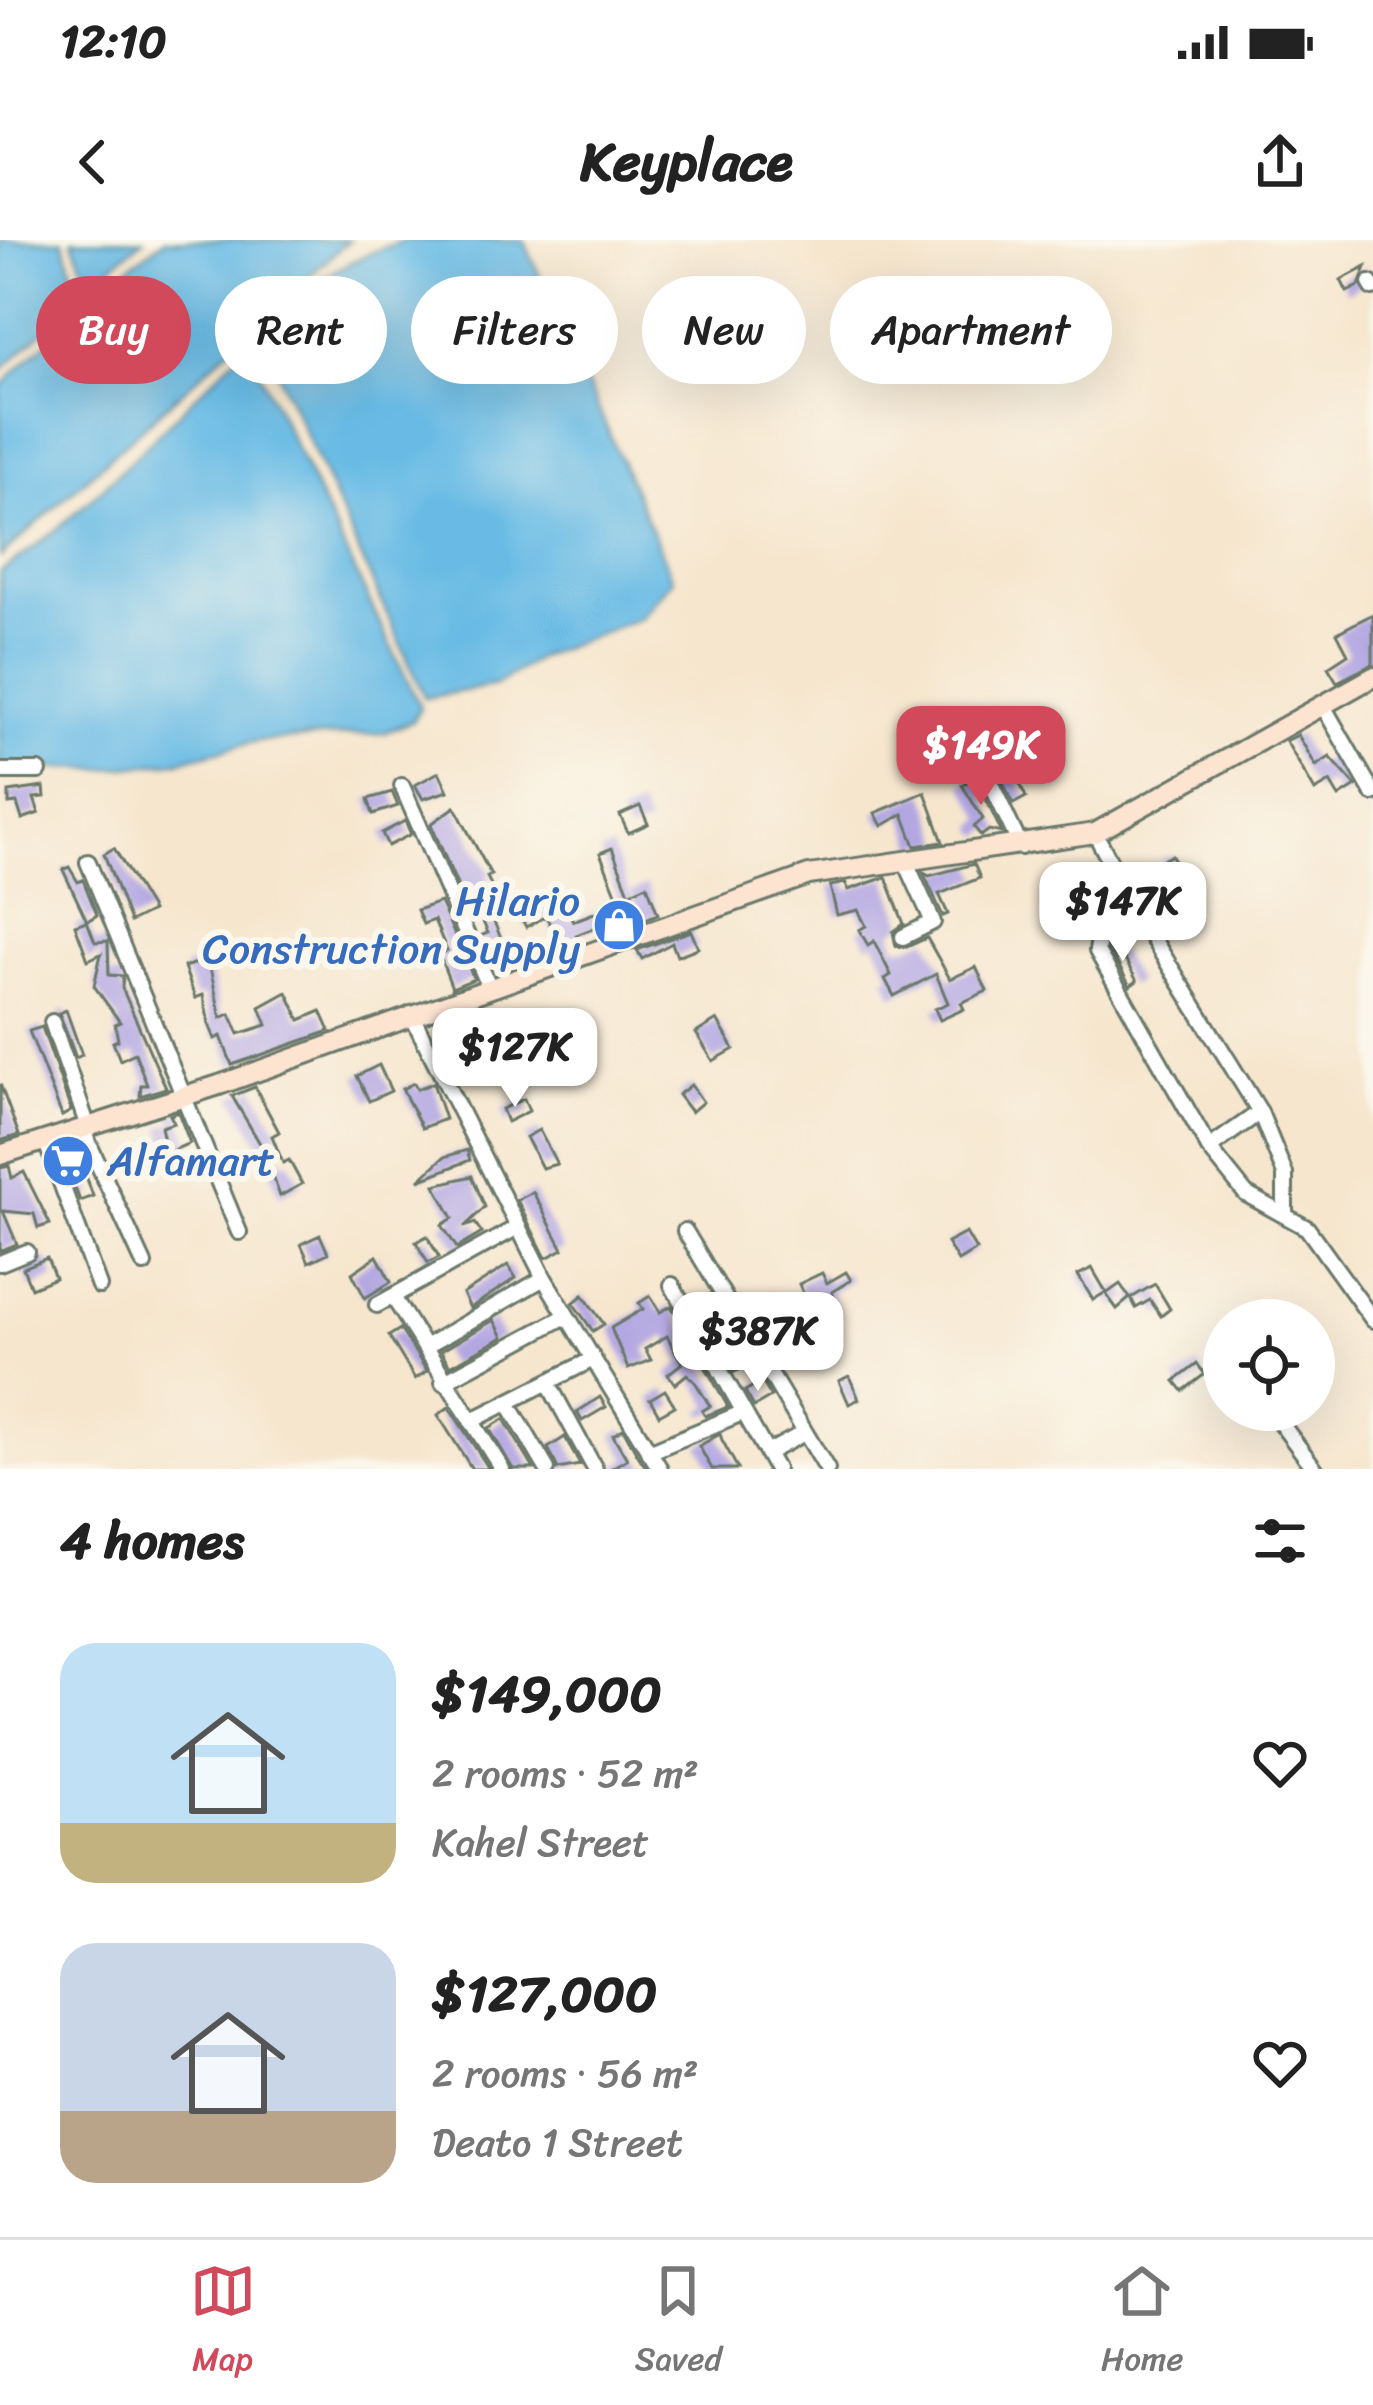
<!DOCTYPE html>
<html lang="en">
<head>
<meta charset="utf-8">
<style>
	:root { --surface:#fff; --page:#f2f2f2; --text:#222; --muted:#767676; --line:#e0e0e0; --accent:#d1495b }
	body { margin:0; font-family:Sriracha,sans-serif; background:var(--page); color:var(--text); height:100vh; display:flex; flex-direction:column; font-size:45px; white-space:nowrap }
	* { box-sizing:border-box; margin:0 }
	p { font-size:39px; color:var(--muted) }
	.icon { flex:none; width:66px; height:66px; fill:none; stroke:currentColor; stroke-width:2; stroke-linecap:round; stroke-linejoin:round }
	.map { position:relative; height:1229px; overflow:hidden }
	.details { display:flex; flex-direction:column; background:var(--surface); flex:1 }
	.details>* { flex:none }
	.hud { position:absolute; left:36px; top:36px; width:1302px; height:108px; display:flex; gap:24px }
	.fabs { position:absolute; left:1203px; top:1059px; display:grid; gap:24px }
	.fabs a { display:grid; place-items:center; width:132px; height:132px; border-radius:50%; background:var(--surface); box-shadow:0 12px 48px #0002; font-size:60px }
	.price { position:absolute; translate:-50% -102px; padding:0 27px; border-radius:24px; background:#fff; color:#222; font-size:39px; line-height:78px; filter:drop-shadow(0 3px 6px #0008) }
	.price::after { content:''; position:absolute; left:50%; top:72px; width:36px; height:27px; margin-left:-18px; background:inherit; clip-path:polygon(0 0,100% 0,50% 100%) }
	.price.current { background:var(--accent); color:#fff }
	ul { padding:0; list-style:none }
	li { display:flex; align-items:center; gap:36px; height:300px; padding:0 60px }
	li span { display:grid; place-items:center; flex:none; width:336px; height:240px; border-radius:36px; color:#555 }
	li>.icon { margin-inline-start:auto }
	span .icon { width:144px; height:144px; fill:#fffc; stroke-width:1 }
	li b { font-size:51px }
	h2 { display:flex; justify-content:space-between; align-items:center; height:144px; padding:0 60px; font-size:51px }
	.tag { padding:0 42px; border-radius:54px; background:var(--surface); box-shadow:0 12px 48px #0002; font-size:42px; line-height:108px }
	.tag.current { background:var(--accent); color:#fff }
	.status { display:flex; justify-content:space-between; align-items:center; height:84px; padding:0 60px; background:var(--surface); direction:ltr }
	.status svg { height:33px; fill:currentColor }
	header { display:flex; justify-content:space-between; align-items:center; height:156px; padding:0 60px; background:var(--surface); font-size:54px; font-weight:700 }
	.tabs { display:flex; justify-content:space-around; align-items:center; height:168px; border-top:3px solid var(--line); background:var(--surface); font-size:33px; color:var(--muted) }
	.tabs a { display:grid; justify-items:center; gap:6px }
	.tabs .current { color:var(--accent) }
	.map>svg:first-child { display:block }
</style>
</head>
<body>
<div class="status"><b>12:10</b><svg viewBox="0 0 49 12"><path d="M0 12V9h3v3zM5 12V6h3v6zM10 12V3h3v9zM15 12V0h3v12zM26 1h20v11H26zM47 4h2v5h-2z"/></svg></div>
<header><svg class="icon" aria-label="back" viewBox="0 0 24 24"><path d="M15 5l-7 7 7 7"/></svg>Keyplace<svg class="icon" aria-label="share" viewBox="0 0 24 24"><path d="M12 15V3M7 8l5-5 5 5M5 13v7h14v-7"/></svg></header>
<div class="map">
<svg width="1373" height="1229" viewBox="0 0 1373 1229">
	<rect width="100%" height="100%" fill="#fbf7ec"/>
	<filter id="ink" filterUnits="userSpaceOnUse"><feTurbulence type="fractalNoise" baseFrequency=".00833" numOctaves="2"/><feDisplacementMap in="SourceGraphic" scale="24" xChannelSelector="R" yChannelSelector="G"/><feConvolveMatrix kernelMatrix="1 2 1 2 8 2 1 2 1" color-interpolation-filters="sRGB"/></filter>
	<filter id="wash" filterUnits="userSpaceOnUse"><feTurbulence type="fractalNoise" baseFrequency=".004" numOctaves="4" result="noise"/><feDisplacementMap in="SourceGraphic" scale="48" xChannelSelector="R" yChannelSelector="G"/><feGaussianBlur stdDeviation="2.7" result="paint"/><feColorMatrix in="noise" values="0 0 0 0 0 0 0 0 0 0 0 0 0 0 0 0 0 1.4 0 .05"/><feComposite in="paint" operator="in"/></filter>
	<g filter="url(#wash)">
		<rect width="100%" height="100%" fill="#f6e6ce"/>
		<g fill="#69bbe5" stroke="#447c8c" stroke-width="3">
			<path d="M0,0H63L77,45L58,55L49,86L0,131Z"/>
			<path d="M72,0H143L90,43Z"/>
			<path d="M165,0H349L0,317V148C21,124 53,96 79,76L88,78L111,40Z"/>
			<path d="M406,0H524L673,339L640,378L541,416L495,445L425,458L266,107C291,48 347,19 406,0Z"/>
			<path d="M247,106L420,467L413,481L383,493L257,501L174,522L106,529L0,527V332C93,269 165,183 247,106Z"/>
		</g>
		<g id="blocks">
			<g fill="#b3a7e2">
				<path d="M1366,27L1359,46L1347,52L1341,40Z"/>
				<path d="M1373,374V424L1337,442L1328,427L1348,414L1337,393Z"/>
				<path d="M1298,495L1316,526L1330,517L1356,546L1339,557L1330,542L1315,551L1286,501Z"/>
				<path d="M1010,522L1026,557L1013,564L997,530Z"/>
				<path d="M439,532L448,551L423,559L415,545Z"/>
				<path d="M975,537L1002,593L989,590L981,596L974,587L983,579L962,545Z"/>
				<path d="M44,547L45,557L34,558L39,573L22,579L17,563L9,564V552Z"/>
				<path d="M392,552L398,566L373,574L368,559Z"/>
				<path d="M925,552L943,602L915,606L903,574L882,586L875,573Z"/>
				<path d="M640,566L648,584L628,593L620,575Z"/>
				<path d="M455,567L491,635L487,637L501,666L490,672L506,711L489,718L480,696L488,693L474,662L466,666L431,584Z"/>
				<path d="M405,581L411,594L388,606L382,593Z"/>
				<path d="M114,608L152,671L130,682L104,614Z"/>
				<path d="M612,608L632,660L621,665L600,613Z"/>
				<path d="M1172,615L1190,652L1180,657L1161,621Z"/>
				<path d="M974,624L980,638L939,654L948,674L943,676L923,632L929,636Z"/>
				<path d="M69,627L78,642L83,640L97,675L87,681L63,630Z"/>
				<path d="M886,637L904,684L893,692L896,706L907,707L927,698L950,739L976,727L987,751L961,763L964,769L940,780L935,769L948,763L936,734L894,756L885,739L891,735L874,701L868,705L859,690L866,686L858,670L837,675L830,646L846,643L848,650Z"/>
				<path d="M647,645L658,674L643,680L631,652Z"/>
				<path d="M559,652L573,681L602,670L607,683L576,695L579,703L561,709L546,676L526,687L519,674Z"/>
				<path d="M1179,658L1194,683L1177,693L1162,668Z"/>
				<path d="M440,662L474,739L452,748L439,714L447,711L434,680L423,684L417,670Z"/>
				<path d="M87,681L95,702L108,701L109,735L123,736L122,748L166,848L140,856L141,845H147L135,813L120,820L113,802L118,800L115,784L120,782L94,746L101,714L88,720L75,685Z"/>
				<path d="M691,691L698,708L677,716L672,703L642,719L637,710Z"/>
				<path d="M1115,702L1137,741L1130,746L1109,709Z"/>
				<path d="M208,719L221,778L230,774L239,794L267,785L260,767L287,752L300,780L321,771L330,791L232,825L221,796L215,799L209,784L203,755L195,758L184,727Z"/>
				<path d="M66,770L82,815L76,818L59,773Z"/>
				<path d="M717,780L734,809L713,821L696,793Z"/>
				<path d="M466,781L489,832L475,838L451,787Z"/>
				<path d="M42,787L71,871L62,876L29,791Z"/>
				<path d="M379,825L391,851L369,861L357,836Z"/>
				<path d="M414,843L417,849L433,843L445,879L422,888L402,849Z"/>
				<path d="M0,844L19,895L0,901Z"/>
				<path d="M691,845L703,862L691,872L678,855Z"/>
				<path d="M255,847L279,892L272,896L283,923L289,920L302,944L280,956L262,907L232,856Z"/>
				<path d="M524,859L529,871L507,882L502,869Z"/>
				<path d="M178,872L190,903L167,913L161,887L174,883L170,875Z"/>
				<path d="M539,890L557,924L542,928L526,897Z"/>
				<path d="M467,910L470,920L419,940L444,917Z"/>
				<path d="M78,913L93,956L80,961L64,918Z"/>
				<path d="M9,926L12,938L24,932L50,984L38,988L34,974L3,971L17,1004L0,1011V928Z"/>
				<path d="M472,936L485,967L464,987L475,983L482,993L457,1008L442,985L453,978L435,945Z"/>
				<path d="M533,952L563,1009L546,1018L517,960Z"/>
				<path d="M966,993L976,1010L958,1021L947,1003Z"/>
				<path d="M320,995L328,1013L309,1022L301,1004Z"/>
				<path d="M427,996L439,1017L428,1023L416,1002Z"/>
				<path d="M377,1016L391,1042L365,1058L352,1033Z"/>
				<path d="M47,1018L55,1038L31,1048L23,1028Z"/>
				<path d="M508,1025L516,1038L470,1068L463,1054Z"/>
				<path d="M1092,1028L1106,1052L1093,1060L1078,1035Z"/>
				<path d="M846,1032L851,1040L832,1052L841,1078L824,1087L814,1068L779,1090L784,1099L768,1108L750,1068L768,1058L777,1075L805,1057L799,1044L822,1033L827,1043Z"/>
				<path d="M1120,1044L1130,1058L1117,1069L1106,1054Z"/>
				<path d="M1155,1044L1170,1069L1161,1076L1150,1060L1136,1068L1131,1058Z"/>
				<path d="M583,1055L604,1084L593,1091L573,1063Z"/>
				<path d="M650,1056L660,1072L671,1066L728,1167L705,1176L702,1171L710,1166L695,1142L687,1134L675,1144L668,1134L682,1123L667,1096L645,1109L651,1120L628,1129L611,1088L643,1069L639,1063Z"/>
				<path d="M494,1080L503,1097L450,1126L441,1111Z"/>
				<path d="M725,1080L752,1124L734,1132L709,1088Z"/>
				<path d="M400,1089L427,1131L415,1139L389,1096Z"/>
				<path d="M1197,1124L1205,1134L1183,1151L1175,1141Z"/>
				<path d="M849,1136L859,1159L849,1164L839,1141Z"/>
				<path d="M762,1141L771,1157L754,1167L745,1151Z"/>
				<path d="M665,1150L675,1166L659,1175L650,1159Z"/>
				<path d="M600,1157L606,1167L582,1181L577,1172Z"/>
				<path d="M449,1167L462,1187L489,1229H472L438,1175Z"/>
				<path d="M504,1179L534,1229H513L489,1188Z"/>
				<path d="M623,1189L639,1217L647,1229H610L627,1219L613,1195Z"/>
				<path d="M720,1194L722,1200L738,1229H712L699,1206Z"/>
				<path d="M565,1197L580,1225L558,1229L548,1208Z"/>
			</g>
		</g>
	</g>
	<g filter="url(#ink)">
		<use href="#blocks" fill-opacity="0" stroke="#6a786a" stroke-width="3"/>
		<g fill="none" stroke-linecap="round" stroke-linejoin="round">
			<g stroke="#6a786a" stroke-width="20">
				<g id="minor">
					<path d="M1370,43L1373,48"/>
					<path d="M1322,464L1373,553"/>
					<path d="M965,489L1021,607"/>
					<path d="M0,531H39"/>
					<path d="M402,546L489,746"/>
					<path d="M1095,593L1137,673L1260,872L1209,908"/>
					<path d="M88,622L239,992"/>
					<path d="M1137,673L1099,699L1097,711L1209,908L1246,954L1307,988L1373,1080"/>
					<path d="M903,697L933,682L905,620"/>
					<path d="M411,774L544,1038L660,1229"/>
					<path d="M52,782L89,890"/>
					<path d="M1260,872L1285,934V974"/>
					<path d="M83,891L144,1024"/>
					<path d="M46,902L99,1046"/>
					<path d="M685,991L827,1229"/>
					<path d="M0,1023L27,1012"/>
					<path d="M672,1045L776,1229"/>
					<path d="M393,1057L502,1229"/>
					<path d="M377,1065L516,988"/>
					<path d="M425,1107L544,1038"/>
					<path d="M443,1142L566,1076"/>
					<path d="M548,1143L595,1229"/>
					<path d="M508,1163L547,1229"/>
					<path d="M1273,1173L1315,1229"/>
					<path d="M471,1181L593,1119"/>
					<path d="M649,1212L742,1173"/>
					<path d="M767,1213L804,1193"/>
				</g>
			</g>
			<g stroke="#6a786a" stroke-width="24">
				<path id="secondary" d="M0,915L219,845L809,635L1095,593L1373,437"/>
			</g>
			<use href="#minor" stroke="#fff" stroke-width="14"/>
			<use href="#secondary" stroke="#fde4d1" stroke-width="18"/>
		</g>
	</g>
	<defs>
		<g id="shop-disc" transform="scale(2.7)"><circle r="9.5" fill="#3f7fe0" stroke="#fbf7ec"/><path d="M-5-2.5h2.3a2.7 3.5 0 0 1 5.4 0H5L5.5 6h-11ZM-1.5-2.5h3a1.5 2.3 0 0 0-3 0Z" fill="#fff"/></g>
		<g id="supermarket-disc" transform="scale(2.7)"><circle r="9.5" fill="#3f7fe0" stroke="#fbf7ec"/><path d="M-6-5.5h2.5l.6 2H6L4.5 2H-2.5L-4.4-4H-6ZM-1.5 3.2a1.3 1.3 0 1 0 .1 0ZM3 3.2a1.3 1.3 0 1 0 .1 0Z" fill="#fff"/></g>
	</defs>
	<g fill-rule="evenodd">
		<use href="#shop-disc" x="619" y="685"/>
		<use href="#supermarket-disc" x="68" y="921"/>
	</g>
	<g text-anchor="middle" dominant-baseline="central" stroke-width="12" stroke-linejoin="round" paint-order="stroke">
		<g font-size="42" fill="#366cbe" stroke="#fbf7ec" text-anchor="end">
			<text x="580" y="661">Hilario<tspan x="580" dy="48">Construction Supply</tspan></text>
			<text x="107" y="921" text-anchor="start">Alfamart</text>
		</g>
	</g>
</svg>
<div class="fabs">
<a><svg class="icon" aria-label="locate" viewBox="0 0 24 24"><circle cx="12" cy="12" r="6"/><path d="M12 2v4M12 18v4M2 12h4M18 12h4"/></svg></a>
</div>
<b class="price current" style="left:981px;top:568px">$149K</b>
<b class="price" style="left:1123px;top:724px">$147K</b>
<b class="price" style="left:515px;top:870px">$127K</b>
<b class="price" style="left:758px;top:1154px">$387K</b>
<div class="hud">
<a class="tag current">Buy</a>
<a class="tag">Rent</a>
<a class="tag">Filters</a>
<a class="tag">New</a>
<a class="tag">Apartment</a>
</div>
</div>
<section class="details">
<h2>4 homes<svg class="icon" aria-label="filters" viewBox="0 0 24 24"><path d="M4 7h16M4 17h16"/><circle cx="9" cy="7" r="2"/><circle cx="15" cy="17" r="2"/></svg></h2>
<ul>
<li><span style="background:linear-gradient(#bfe0f5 75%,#c2b280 0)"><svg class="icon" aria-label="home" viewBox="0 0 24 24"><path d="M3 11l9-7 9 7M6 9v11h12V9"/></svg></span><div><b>$149,000</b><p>2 rooms · 52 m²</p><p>Kahel Street</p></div><svg class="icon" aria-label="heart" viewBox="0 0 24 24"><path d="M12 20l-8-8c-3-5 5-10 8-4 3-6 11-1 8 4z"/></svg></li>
<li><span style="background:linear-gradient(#c9d6e8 70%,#b9a48a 0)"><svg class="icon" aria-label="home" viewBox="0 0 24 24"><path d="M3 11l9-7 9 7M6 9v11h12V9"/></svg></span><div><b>$127,000</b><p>2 rooms · 56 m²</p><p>Deato 1 Street</p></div><svg class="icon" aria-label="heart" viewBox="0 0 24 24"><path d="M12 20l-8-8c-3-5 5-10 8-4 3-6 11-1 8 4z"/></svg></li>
</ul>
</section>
<nav class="tabs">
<a class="current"><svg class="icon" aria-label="map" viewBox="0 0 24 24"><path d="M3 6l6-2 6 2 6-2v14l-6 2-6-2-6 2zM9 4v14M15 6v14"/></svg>Map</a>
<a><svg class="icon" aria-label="saved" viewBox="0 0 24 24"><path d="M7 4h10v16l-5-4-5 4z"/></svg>Saved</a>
<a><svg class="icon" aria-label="home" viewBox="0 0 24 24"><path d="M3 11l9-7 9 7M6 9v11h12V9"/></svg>Home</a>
</nav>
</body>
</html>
